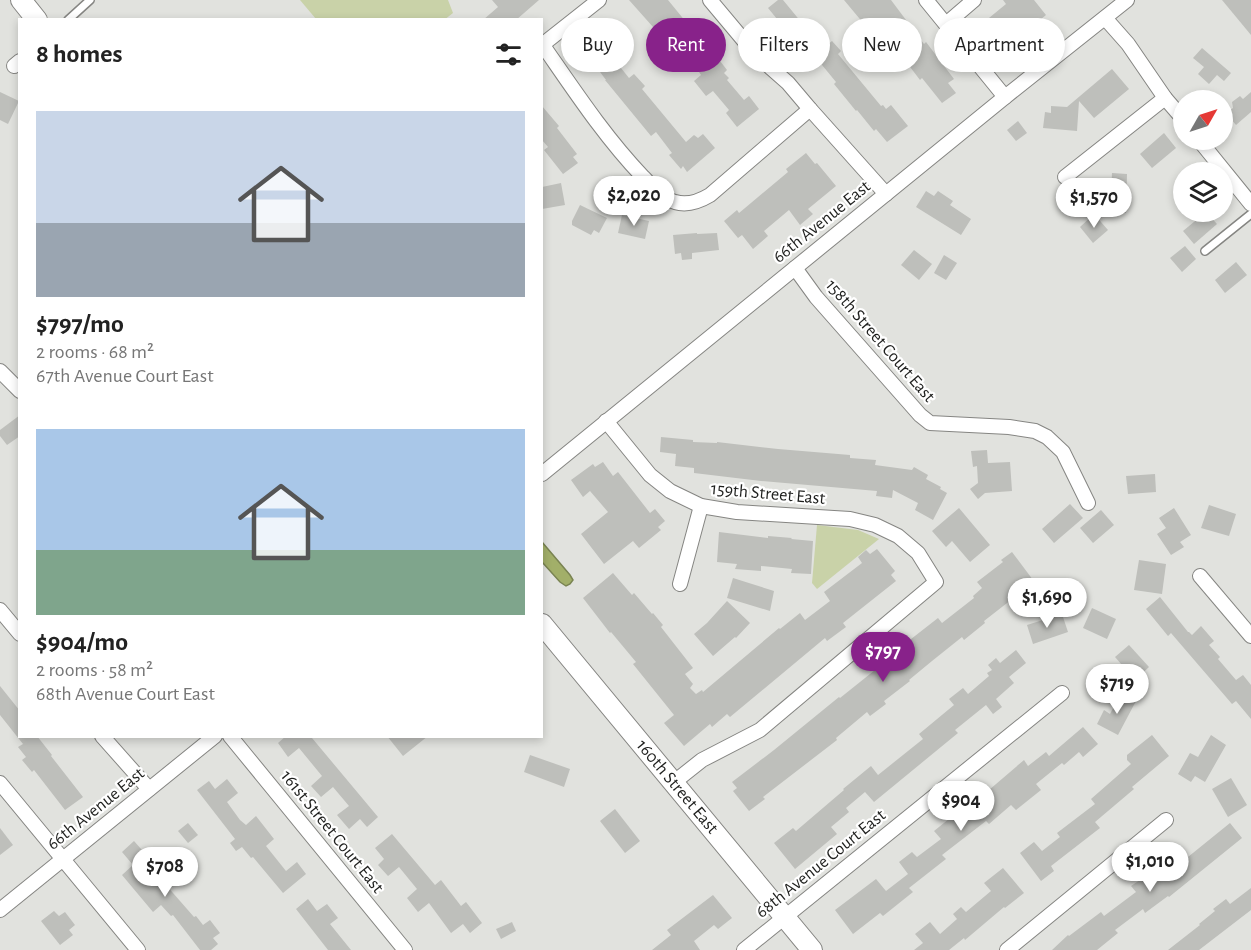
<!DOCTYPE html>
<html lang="en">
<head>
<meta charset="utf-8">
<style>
	:root { --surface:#fff; --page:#f6f6f6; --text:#222; --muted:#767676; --accent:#88228a }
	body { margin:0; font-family:"Alegreya Sans",sans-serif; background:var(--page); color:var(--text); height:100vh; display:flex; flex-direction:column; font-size:22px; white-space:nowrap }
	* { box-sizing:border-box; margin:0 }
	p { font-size:20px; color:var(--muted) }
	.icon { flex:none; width:33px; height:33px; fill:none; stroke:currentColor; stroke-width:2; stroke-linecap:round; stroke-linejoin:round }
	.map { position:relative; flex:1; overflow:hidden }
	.drawer { position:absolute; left:18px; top:18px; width:525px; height:720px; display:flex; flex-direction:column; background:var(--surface); border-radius:0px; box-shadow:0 3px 9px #0003 }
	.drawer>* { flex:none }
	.guide { position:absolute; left:561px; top:18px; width:570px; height:54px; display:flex; gap:12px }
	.needle { width:39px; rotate:51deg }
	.controls { position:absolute; left:1173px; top:90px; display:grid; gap:12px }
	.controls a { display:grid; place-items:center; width:60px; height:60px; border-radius:50%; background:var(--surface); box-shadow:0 3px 9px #0003; font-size:30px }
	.price { position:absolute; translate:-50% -51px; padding:0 14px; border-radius:21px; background:#fff; color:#222; font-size:20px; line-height:39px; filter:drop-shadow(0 2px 3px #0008) }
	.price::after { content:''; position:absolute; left:50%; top:36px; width:18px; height:14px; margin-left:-9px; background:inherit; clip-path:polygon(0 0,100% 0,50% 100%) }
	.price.selected { background:var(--accent); color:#fff }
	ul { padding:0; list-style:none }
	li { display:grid; align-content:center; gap:12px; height:318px; padding:0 18px }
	li span { display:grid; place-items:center; height:186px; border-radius:0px; color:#555 }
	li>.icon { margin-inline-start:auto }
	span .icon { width:108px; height:108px; fill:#fffc; stroke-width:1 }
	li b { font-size:26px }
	h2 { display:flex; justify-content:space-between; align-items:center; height:72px; padding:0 18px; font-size:26px }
	.tag { padding:0 21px; border-radius:27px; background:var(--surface); box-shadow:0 3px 9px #0003; font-size:21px; line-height:54px }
	.tag.selected { background:var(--accent); color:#fff }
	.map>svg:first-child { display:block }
</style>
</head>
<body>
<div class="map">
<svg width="1251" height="950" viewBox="0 0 1251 950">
	<rect width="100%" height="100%" fill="#e1e2de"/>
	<g fill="#c9d2a8">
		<path d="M300,0H448L453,13L444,20L316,19Z"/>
		<path d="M817,525L858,530L879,539L817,589L812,583Z"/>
	</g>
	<path fill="#a2af69" stroke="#7a8452" stroke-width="1.5" d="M542,542L570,575L573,580L570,584L566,586L560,582L542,562Z"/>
	<g fill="#bebfbb">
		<path d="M492,0H539L516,20H483L498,7Z"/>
		<path d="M629,0H668L695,33L697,31L727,70L724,73L729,78L727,80L744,100L749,96L759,109L737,127L726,113L729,110L713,91L706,96L694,81L701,75L699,72L700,71L660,21L653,27Z"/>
		<path d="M778,0H783L811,34L815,30L827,45L832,41L841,51L838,54L881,106L883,105L886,109L891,105L908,126L887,142L876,129L874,131L857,110L856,111L834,84L836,82L813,54L809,58L776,20L777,19L768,8Z"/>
		<path d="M844,0H891L924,44L926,42L954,79L948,83L956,93L942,103L922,78L920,80L901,55L898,57L879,32L874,36Z"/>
		<path d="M1003,0H1034L1046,15L1028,30L1024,26L996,48L978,27L1006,4Z"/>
		<path d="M1222,0H1251V35Z"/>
		<path d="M610,31L624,50L613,58L629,78L634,74L645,86L642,89L686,142L694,135L698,138L703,134L715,148L687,172L683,166L681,169L669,155L672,153L656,132L651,136L605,80H606L586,53L600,42L599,40Z"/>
		<path d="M1202,48L1231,73L1224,81L1217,75L1209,84L1198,74L1204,67L1193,58Z"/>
		<path d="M1112,69L1129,89L1094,118L1079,101L1077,131L1043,128L1045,112L1051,113V106L1067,107Z"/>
		<path d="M0,92L19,101L8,124L0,120Z"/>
		<path d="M1251,92V112L1236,125L1226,113L1233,108L1232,102L1240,96L1243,99Z"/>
		<path d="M542,106L559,126L557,128L577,154L573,157L578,163L563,174L544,150L548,147L542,140Z"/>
		<path d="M1018,121L1027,133L1016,141L1007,130Z"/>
		<path d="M1164,133L1176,148L1152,168L1140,154Z"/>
		<path d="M806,153L815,164L817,163L836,186L808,209L813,214L800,225L789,210L764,231L768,236L753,249L742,235L738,238L724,221L737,210L739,213L745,208L788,172L786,169Z"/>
		<path d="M1112,173L1127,174L1126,213L1110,212Z"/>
		<path d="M561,183L565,205L542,209V187Z"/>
		<path d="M926,191L934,196L938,191L953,201L950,205L971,219L961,235L916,207Z"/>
		<path d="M580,205L607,218L599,233L594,230L591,235L572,225V221Z"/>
		<path d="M1206,212L1217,224L1194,244L1183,231Z"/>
		<path d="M1094,214L1108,230L1093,243L1080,227Z"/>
		<path d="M622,215L649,221L645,239L618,233Z"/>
		<path d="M697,233V234L717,233L719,250L692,253V259L682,260L681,253L675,254L673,235Z"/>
		<path d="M1185,246L1196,259L1182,272L1170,258Z"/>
		<path d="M914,250L932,264L919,280L901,265Z"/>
		<path d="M944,255L957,263L946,280L934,273Z"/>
		<path d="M1236,262L1247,275L1225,293L1215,280Z"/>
		<path d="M20,415V436L7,445L0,436V430Z"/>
		<path d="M661,437L693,440V442L717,443V442L778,449L850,455V458L876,460L875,465L912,470L914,467L928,475L926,479L941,487L940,489L947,493L933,520L915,510L918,503L893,490L892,498L876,496L877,491L761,481L694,473V468L675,466L676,454L660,452Z"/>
		<path d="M987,450L988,463L1010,462L1012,491L985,493L978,499L970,489L978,483L977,466L973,467L971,451Z"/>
		<path d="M603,462L613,476L618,472L650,513L655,509L665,521L658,527L661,530L639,548L633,541L604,564L581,534L608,512L590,491L583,497L571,480L593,464L595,467Z"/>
		<path d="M1155,474L1156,492L1128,494L1126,476Z"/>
		<path d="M1070,504L1083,518L1054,543L1042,529Z"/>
		<path d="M1209,505L1236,514L1229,536L1201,528Z"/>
		<path d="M959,508L990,545L970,562L952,541L946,547L932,531Z"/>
		<path d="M1174,508L1191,535L1180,542L1184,547L1171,555L1157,534L1166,528L1159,518Z"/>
		<path d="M1101,510L1114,525L1093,543L1080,528Z"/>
		<path d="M719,532L768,538V536L792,538L791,539L813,541L811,574L791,573L792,569L761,566V571L735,569L737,564L717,562Z"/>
		<path d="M877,549L895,571L891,575L896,581L843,623L846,627L827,641L825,638L730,717L727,714L712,727L710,724L684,746L664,723L674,715L633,664L636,662L611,632L610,633L583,598L613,573L632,595L634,593L652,614L653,613L663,625L661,627L693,668L685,674L693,684L690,688L696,694L702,690L703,692L779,628L780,629L800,613L805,620L830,601L824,592L862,563L858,557L866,550L870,554Z"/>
		<path d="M1012,552L1036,584L1022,595L1020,593L984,621L985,623L964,640L962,637L932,661L909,680L910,681L884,701L886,704L870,716L867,712L836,738L837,740L763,797L765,799L749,811L733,791L737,788L732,782L774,750L839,697L840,698L880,666L879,664L938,618L942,623L974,598L973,596L982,588L977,582L1003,562L1001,560Z"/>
		<path d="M1139,560L1166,564L1162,594L1134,590Z"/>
		<path d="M733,578L774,591L770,611L727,598Z"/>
		<path d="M1160,597L1188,632H1189L1192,635L1201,626L1214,641L1209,645L1220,657L1218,659L1236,680L1243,675L1251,685V719L1236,701L1232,704L1171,633L1168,636L1146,609Z"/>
		<path d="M727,601L750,623L736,638L735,637L713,656L694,634L707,623Z"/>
		<path d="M1092,608L1116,619L1107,639L1083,628Z"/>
		<path d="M1062,614L1068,632L1033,644L1027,625Z"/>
		<path d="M1129,645L1149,667L1135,680L1115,657Z"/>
		<path d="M1016,650L1026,663L1009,677L1014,683L996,699L1002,707L993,714L986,705L955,730L958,733L874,802L865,792L846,808L849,812L831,827L837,834L795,869L774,843L793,828L796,831L844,790L843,789L871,766L878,775L923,739L919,734L954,705L949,699L963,688L968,694L989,676L987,673L992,670L988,665L996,658L1000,663Z"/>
		<path d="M0,686L20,711V736H37L52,755L51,756L83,797L65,810L34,770L32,772L22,760L26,757L18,747L23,744L0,715Z"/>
		<path d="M1121,693L1136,701L1118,735L1097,724L1104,710L1110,714Z"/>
		<path d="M1083,727L1098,744L1083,757L1079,752L1064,765L1062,763L1036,784L1041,790L1016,810L1011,805L989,824L986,821L942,855L946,859L909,888L913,892L883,916L880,913L853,934L835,910L876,879L886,891L908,874L899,862L912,852L917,857L941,839L934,831L965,806L971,814L994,795L989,790L1024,760L1028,766L1046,752L1049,756Z"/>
		<path d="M1152,735L1169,756L1132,787L1134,789L1095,822L1100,828L1051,866L1054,871L1041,881L1020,853L1034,842L1042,851L1060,837L1057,833L1095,804L1091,799L1131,764L1127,760V755Z"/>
		<path d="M1211,735L1226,745L1205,782L1195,776L1191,782L1178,774L1190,753L1198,757Z"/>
		<path d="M286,736H313L312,738L378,817L367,827L360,819L349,829L337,815L349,806L333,787L321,797L311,786L322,776L299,748L288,757L278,743Z"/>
		<path d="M387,736H428L403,756Z"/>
		<path d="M530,755L570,769L564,787L524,772Z"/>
		<path d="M1231,778L1247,805L1228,817L1212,789Z"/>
		<path d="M227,779L238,793L227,802L240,820L246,825L256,816L274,839L266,846L286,871L297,862L306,874L283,893L253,857L251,858L242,847L236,851L230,843L235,839L197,790L209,781L215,789Z"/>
		<path d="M615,809L640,841L625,853L600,821Z"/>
		<path d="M188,823L198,835L188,843L178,831Z"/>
		<path d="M1230,823L1242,838L1169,897L1168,896L1145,913L1143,909L1115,930L1118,933L1097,950H1052L1068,935L1069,936L1101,912L1104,916L1136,892L1131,886L1143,878L1150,888L1178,865L1169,854L1179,846L1188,857Z"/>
		<path d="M0,828L13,845L0,855Z"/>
		<path d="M392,834L435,885L441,880L461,906L466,902L482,923L470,933L463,924L451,933L429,903L418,912L407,898L417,889L399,867L388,876L378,865L384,859L375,848Z"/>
		<path d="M134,841L156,866L152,869L194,917L196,916L203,925L210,920L220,933L213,938L218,944L211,950H200L173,915L171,916L161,905L153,912L122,875L133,865L122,852Z"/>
		<path d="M1003,868L1024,893L1005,908L1004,907L965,940L964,938L949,950H914L923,943L915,934L930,922L940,934L957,919L953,914L961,907L966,912L991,891L984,883Z"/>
		<path d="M1251,888V910L1199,950H1168L1200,925L1199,924L1215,911L1213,909L1226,899L1230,904Z"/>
		<path d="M713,895L732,918L718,929L714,925L694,941L700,950H652L671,935L667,930Z"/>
		<path d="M308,899L317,911L327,904L338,918L330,924L351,950H328L296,909Z"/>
		<path d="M54,911L59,916L65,912L75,925L69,930L73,935L60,945L41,921Z"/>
		<path d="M512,922L516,931L501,939L496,929Z"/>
	</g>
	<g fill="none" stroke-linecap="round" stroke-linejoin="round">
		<g stroke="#858582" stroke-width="10">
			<g id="lane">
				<path d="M68,20L90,0"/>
				<path d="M1205,251L1251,214"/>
			</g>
		</g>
		<g stroke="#858582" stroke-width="16">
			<g id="street">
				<path d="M710,0L746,43L771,68L788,83L810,109L886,194"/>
				<path d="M926,0L1005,97"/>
				<path d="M1105,18L1128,44L1165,98L1184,120"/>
				<path d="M946,24L974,0"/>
				<path d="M542,44C574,90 604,136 643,177C652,186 663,199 675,202C688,206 700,201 710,195L810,109"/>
				<path d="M542,45L599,0"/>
				<path d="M14,66L20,61"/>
				<path d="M1199,140L1251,204"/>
				<path d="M1065,177L1165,98"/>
				<path d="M795,268L816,297L920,415L930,423L1009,427L1035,431L1047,437L1063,452L1088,503"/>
				<path d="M0,371L20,391"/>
				<path d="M606,421L650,475L670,491L701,506L737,512L850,519L875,525L898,536L918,553L936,582L760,730L702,760L673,783"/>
				<path d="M542,474L1005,97L1127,0"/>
				<path d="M1200,576L1251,636"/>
				<path d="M680,584L701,506"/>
				<path d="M0,610L20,634"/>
				<path d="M102,736L149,789"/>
				<path d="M230,736L405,950"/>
				<path d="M0,783L138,950"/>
				<path d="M0,910L215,736"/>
				<path d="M744,950L1062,693"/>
				<path d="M1007,950L1166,820"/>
			</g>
		</g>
		<g stroke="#858582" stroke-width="22">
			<g id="secondary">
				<path d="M21,0L37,20"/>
				<path d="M542,624L812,950"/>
			</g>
		</g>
		<use href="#lane" stroke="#fff" stroke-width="7"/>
		<use href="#street" stroke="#fff" stroke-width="14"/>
		<use href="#secondary" stroke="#fff" stroke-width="20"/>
	</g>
	<g text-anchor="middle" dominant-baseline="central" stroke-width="4.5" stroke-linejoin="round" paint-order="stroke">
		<g font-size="18" fill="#1e1f1d" stroke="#fff">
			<text transform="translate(822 222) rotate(-39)">66th Avenue East</text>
			<text transform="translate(880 341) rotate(49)">158th Street Court East</text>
			<text transform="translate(768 494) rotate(5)">159th Street East</text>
			<text transform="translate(677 787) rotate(50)">160th Street East</text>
			<text transform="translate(96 809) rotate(-39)">66th Avenue East</text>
			<text transform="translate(332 832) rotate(51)">161st Street Court East</text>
			<text transform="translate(821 864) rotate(-39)">68th Avenue Court East</text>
		</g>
	</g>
</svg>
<div class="controls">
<a><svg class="needle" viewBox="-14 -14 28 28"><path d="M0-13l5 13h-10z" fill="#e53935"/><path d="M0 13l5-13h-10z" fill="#767676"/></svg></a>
<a><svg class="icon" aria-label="layers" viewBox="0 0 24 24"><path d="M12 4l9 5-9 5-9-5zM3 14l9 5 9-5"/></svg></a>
</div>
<b class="price" style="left:634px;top:227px">$2,020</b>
<b class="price" style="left:1094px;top:229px">$1,570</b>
<b class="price" style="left:1047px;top:629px">$1,690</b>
<b class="price selected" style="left:883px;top:683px">$797</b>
<b class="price" style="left:1117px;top:715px">$719</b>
<b class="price" style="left:961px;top:832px">$904</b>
<b class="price" style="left:1150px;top:893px">$1,010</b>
<b class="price" style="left:165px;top:898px">$708</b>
<div class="guide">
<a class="tag">Buy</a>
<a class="tag selected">Rent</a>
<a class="tag">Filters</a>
<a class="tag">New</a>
<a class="tag">Apartment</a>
</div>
<section class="drawer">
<h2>8 homes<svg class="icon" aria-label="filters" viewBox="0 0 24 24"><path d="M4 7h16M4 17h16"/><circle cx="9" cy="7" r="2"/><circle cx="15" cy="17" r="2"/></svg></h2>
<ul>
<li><span style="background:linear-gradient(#c9d6e8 60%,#9aa5b1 0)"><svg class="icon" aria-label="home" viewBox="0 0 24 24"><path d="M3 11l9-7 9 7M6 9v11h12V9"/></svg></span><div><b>$797/mo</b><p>2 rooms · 68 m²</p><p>67th Avenue Court East</p></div></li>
<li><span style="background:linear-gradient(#a9c7e8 65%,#7fa58c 0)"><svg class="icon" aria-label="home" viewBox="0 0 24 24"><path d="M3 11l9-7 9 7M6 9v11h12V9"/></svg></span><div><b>$904/mo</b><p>2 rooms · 58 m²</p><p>68th Avenue Court East</p></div></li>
</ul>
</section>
</div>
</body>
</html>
